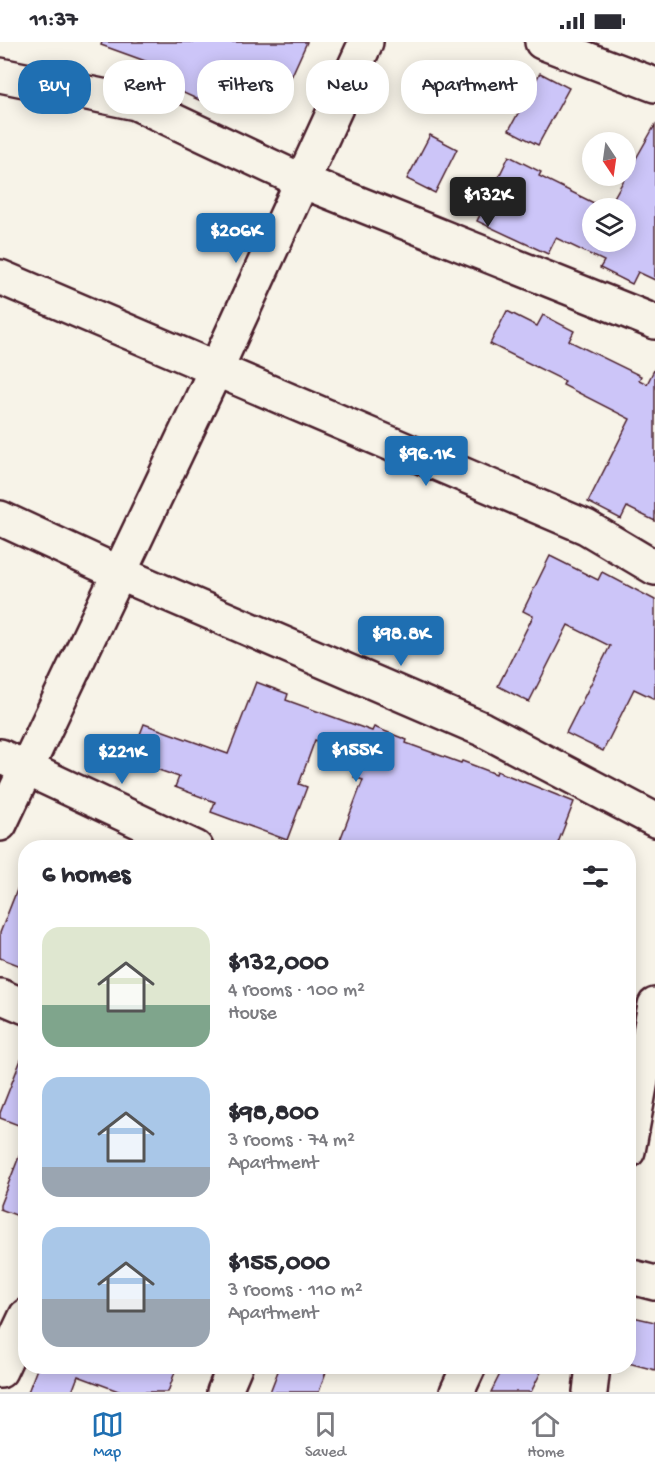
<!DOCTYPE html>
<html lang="en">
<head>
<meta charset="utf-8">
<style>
	:root { --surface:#fff; --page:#f2f2f3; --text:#2b2b33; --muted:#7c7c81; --line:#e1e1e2; --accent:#1f6fb2 }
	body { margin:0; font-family:"Gochi Hand",sans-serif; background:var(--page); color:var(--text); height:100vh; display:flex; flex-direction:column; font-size:22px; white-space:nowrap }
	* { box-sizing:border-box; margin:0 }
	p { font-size:20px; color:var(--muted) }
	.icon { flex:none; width:33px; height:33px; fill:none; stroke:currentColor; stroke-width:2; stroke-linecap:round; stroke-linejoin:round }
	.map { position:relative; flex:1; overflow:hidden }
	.panel { position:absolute; left:18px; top:798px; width:618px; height:534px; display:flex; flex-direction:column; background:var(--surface); border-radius:24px; box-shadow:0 3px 15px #0003 }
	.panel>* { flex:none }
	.banner { position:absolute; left:18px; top:18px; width:620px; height:54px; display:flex; gap:12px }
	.needle { width:39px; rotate:167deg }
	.fabs { position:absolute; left:582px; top:90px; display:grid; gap:12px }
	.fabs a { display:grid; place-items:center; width:54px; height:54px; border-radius:50%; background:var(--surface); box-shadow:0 3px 15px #0003; font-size:30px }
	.price { position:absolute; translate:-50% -51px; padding:0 14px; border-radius:6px; background:var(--accent); color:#fff; font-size:20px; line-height:39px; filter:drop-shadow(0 2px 3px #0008) }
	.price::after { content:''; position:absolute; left:50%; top:36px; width:18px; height:14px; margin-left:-9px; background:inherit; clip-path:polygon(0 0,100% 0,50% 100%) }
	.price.selected { background:#222; color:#fff }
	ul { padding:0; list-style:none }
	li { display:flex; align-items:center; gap:18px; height:150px; padding:0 24px }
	li span { display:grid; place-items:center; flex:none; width:168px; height:120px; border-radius:18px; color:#555 }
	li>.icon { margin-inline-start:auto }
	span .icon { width:72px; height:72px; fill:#fffc; stroke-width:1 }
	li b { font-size:26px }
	h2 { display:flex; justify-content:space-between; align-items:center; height:72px; padding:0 24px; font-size:26px }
	.chip { padding:0 21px; border-radius:24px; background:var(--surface); box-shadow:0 3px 15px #0003; font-size:21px; line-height:54px }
	.chip.selected { background:var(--accent); color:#fff }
	.status { display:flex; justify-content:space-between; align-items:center; height:42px; padding:0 30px; background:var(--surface); direction:ltr }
	.status svg { height:16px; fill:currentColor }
	.menu { display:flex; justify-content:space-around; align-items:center; height:84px; border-top:2px solid var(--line); background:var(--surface); font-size:16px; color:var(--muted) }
	.menu a { display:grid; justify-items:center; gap:3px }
	.menu .selected { color:var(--accent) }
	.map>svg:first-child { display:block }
</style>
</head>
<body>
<div class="status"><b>11:37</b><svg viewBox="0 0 49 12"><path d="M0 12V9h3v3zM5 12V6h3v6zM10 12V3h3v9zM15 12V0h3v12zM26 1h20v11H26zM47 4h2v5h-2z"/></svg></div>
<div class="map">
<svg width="655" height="1350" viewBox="0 0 655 1350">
	<rect width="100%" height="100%" fill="#f7f3e8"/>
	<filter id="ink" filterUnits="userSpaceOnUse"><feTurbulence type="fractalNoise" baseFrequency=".0167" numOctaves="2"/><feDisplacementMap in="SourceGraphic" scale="12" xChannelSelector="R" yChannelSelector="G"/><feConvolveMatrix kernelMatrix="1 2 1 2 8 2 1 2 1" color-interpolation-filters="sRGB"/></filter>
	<g filter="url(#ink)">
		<g fill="#ccc5f8" stroke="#4a1f2b" stroke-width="1.5">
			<path d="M102,0H307L283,53L217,25L199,58L142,32L148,20L101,3Z"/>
			<path d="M540,31L569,46L538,103L509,88Z"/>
			<path d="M655,83V238L638,230L632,242L600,226L604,219L556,196L548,212L477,179L509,114L541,130L539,134L604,166H592V200H626V166H608Z"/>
			<path d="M430,93L457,107L435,151L407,137Z"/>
			<path d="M507,269L537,284L543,273L574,289L569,299L641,334L639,338L647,342L655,326V479L627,465L621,477L588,460L630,377L563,343L565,339L490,302Z"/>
			<path d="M550,514L598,538L602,530L655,558V657L634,647L603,709L566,691L610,604L568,583L529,660L498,644L533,574L523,569Z"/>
			<path d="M256,640L288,652L286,658L372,689L374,685L407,698L406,701L461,721L462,719L496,732L497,729L574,760L556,806H337L363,738L354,735L361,716L315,698L299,742L307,745L287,798L211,770L215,760L175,745L179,735L130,718L144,682L228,712Z"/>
			<path d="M24,830L26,831V926L0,916V891Z"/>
			<path d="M24,1010L26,1011V1086L0,1076V1071Z"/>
			<path d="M24,1102H26V1177L0,1167V1163Z"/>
			<path d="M633,1275L655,1280V1328L628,1321V1295Z"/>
			<path d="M38,1324H177L168,1350H121L78,1334L72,1350H28Z"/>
			<path d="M280,1324H328L319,1350H270Z"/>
			<path d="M504,1324H544L531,1350H491Z"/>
		</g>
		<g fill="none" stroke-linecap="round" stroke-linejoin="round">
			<g stroke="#4a1f2b" stroke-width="38">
				<g id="minor">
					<path d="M542,0L655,43"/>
					<path d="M0,33L136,61L302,139L655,280"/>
					<path d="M0,235L586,485L655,526"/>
					<path d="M0,476L119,531L482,687L655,778"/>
					<path d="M0,714L196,806"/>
					<path d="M0,782L216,327L366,0"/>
					<path d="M0,954L26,965"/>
					<path d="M628,1109L655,963"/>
					<path d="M628,1234L655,1241"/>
					<path d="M0,1329L26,1274"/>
					<path d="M224,1350L235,1324"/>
					<path d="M457,1350L469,1324"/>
					<path d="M590,1350L593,1324"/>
				</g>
			</g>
			<use href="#minor" stroke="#f7f3e8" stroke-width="33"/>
		</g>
	</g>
</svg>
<div class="fabs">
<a><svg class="needle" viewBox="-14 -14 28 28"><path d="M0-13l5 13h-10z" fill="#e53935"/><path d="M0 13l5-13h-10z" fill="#7c7c81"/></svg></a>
<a><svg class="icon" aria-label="layers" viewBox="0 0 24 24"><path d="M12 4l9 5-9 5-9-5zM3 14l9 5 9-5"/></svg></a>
</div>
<b class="price selected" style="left:488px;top:186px">$132K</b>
<b class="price" style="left:236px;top:222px">$206K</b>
<b class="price" style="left:426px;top:445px">$96.1K</b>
<b class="price" style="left:401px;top:625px">$98.8K</b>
<b class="price" style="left:356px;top:741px">$155K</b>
<b class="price" style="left:122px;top:743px">$221K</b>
<div class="banner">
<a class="chip selected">Buy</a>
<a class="chip">Rent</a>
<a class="chip">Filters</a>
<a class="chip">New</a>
<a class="chip">Apartment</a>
</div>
<section class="panel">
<h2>6 homes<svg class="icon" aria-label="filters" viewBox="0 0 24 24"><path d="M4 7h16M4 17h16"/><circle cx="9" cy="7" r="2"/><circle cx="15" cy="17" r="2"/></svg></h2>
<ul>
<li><span style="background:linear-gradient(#dfe7d0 65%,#7fa58c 0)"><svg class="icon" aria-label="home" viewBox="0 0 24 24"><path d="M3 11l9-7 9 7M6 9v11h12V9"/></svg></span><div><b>$132,000</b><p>4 rooms · 100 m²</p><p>House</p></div></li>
<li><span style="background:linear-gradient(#a9c7e8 75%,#9aa5b1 0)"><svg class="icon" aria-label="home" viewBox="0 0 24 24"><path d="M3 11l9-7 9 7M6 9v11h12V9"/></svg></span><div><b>$98,800</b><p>3 rooms · 74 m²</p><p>Apartment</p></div></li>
<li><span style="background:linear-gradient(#a9c7e8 60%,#9aa5b1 0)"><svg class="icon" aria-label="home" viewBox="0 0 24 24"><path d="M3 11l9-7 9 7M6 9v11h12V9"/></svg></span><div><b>$155,000</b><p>3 rooms · 110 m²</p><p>Apartment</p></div></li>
</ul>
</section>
</div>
<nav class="menu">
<a class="selected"><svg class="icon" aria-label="map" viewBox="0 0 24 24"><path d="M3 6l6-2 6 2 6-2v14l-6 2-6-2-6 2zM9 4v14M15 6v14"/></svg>Map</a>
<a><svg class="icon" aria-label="saved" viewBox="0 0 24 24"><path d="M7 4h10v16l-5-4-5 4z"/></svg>Saved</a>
<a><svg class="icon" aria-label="home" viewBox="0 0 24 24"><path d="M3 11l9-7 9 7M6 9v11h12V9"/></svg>Home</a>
</nav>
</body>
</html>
